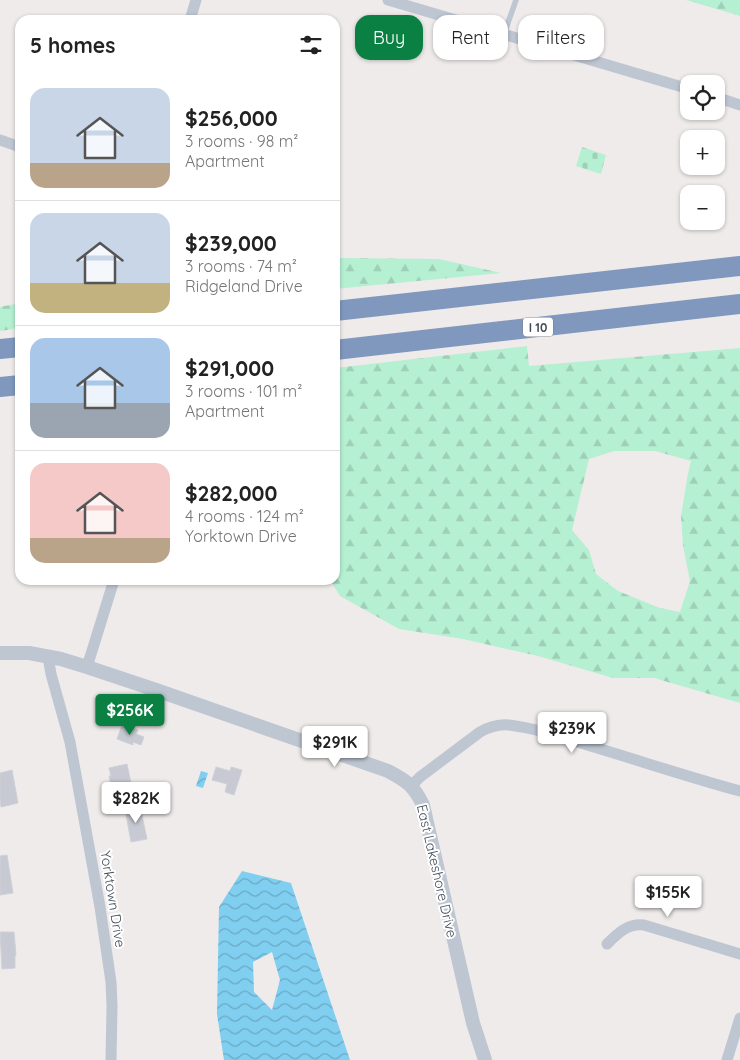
<!DOCTYPE html>
<html lang="en">
<head>
<meta charset="utf-8">
<style>
	:root { --surface:#fff; --page:#f2f2f2; --text:#222; --muted:#767676; --line:#e0e0e0; --accent:#0b8043 }
	body { margin:0; font-family:Quicksand,sans-serif; background:var(--page); color:var(--text); height:100vh; display:flex; flex-direction:column; font-size:19px; white-space:nowrap }
	* { box-sizing:border-box; margin:0 }
	p { font-size:16px; color:var(--muted) }
	.icon { flex:none; width:28px; height:28px; fill:none; stroke:currentColor; stroke-width:2; stroke-linecap:round; stroke-linejoin:round }
	.map { position:relative; flex:1; overflow:hidden }
	.details { position:absolute; left:15px; top:15px; width:325px; height:570px; display:flex; flex-direction:column; background:var(--surface); border-radius:15px; box-shadow:0 1px 4px #0004 }
	.details>* { flex:none }
	.banner { position:absolute; left:355px; top:15px; width:310px; height:45px; display:flex; gap:10px }
	.tools { position:absolute; left:680px; top:75px; display:grid; gap:10px }
	.tools a { display:grid; place-items:center; width:45px; height:45px; border-radius:10px; background:var(--surface); box-shadow:0 1px 4px #0004; font-size:25px }
	.price { position:absolute; translate:-50% -42px; padding:0 11px; border-radius:5px; background:#fff; color:#222; font-size:16px; line-height:32px; filter:drop-shadow(0 1px 2px #0008) }
	.price::after { content:''; position:absolute; left:50%; top:30px; width:15px; height:11px; margin-left:-8px; background:inherit; clip-path:polygon(0 0,100% 0,50% 100%) }
	.price.on { background:var(--accent); color:#fff }
	ul { padding:0; list-style:none }
	li { display:flex; align-items:center; gap:15px; height:125px; padding:0 15px }
	li+li { border-top:1px solid var(--line) }
	li span { display:grid; place-items:center; flex:none; width:140px; height:100px; border-radius:15px; color:#555 }
	li>.icon { margin-inline-start:auto }
	span .icon { width:60px; height:60px; fill:#fffc; stroke-width:1 }
	li b { font-size:21px }
	h2 { display:flex; justify-content:space-between; align-items:center; height:60px; padding:0 15px; font-size:21px }
	.pill { padding:0 18px; border-radius:15px; background:var(--surface); box-shadow:0 1px 4px #0004; font-size:18px; line-height:45px }
	.pill.on { background:var(--accent); color:#fff }
	.map>svg:first-child { display:block }
</style>
</head>
<body>
<div class="map">
<svg width="740" height="1060" viewBox="0 0 740 1060">
	<defs>
		<pattern id="forest-firs" width="22" height="20" patternUnits="userSpaceOnUse" patternTransform="scale(1.25)"><rect width="22" height="20" fill="#b6f0d2"/><path d="M5 1l3.5 6h-7zM16 11l3.5 6h-7z" fill="#9ecfb7"/></pattern>
		<pattern id="cemetery-stones" width="16" height="16" patternUnits="userSpaceOnUse" patternTransform="scale(1.25)"><rect width="16" height="16" fill="#b6f0d2"/><path d="M2 7V4a2 2 0 0 1 4 0v3zM10 15v-3a2 2 0 0 1 4 0v3z" fill="#9ecfb7"/></pattern>
		<pattern id="water-waves" width="16" height="10" patternUnits="userSpaceOnUse" patternTransform="scale(1.25)"><rect width="16" height="10" fill="#80cef0"/><path d="M0 5q4-4 8 0t8 0" fill="none" stroke="#6aa9c5"/></pattern>
	</defs>
	<rect width="100%" height="100%" fill="#efebeb"/>
	<g fill="url(#forest-firs)" fill-rule="evenodd">
		<path d="M686,0H740V16Z"/>
		<path d="M335,258L439,259L501,273L335,289Z"/>
		<path d="M20,303V328L0,331V307Z"/>
		<path d="M527,346L529,366L740,348V703L654,678H613L538,656L463,639L399,629L340,596L330,580H335V368ZM614,451H655L691,461L688,473L681,516L683,546L690,581L680,612L660,608L618,591L596,574L589,550L572,530L589,459Z"/>
	</g>
	<path fill="url(#cemetery-stones)" d="M582,147L606,155L601,174L576,166Z"/>
	<g fill="url(#water-waves)" fill-rule="evenodd">
		<path d="M201,771L208,773L203,788L196,786Z"/>
		<path d="M242,871L291,883L350,1060H224L217,1014L219,907ZM272,952L280,980L272,1010L254,992L253,962Z"/>
	</g>
	<g fill="#c7cad2" stroke="#cfd1d8">
		<path d="M122,725L138,730L136,734L144,737L141,745L133,742V745L117,739Z"/>
		<path d="M127,764L133,793L114,797L109,776H111L109,768Z"/>
		<path d="M216,767L230,771L231,767L242,770L234,795L225,792L227,784L212,780Z"/>
		<path d="M12,770L18,803L1,807L0,800V773Z"/>
		<path d="M140,806L147,839L131,842L125,809Z"/>
		<path d="M7,855L13,893L0,895V856Z"/>
		<path d="M0,932H14L16,955L15,956V968L2,969Z"/>
	</g>
	<g fill="none" stroke-linecap="round" stroke-linejoin="round">
		<g stroke="#bec6d2" stroke-width="5.5">
			<path d="M504,34L516,0"/>
			<path d="M18,236L20,232"/>
		</g>
		<g stroke="#bec6d2" stroke-width="11">
			<path d="M388,0L689,89"/>
			<path d="M190,20L196,0"/>
			<path d="M716,97L740,105"/>
			<path d="M0,140L20,147"/>
			<path d="M48,657L51,674L70,742L100,907L111,982L112,1006L111,1060"/>
			<path d="M87,667L114,580"/>
			<path d="M411,786L420,777L480,732C489,727 499,724 509,725C535,728 562,737 587,745C638,760 688,777 740,791"/>
			<path d="M607,944C618,933 628,923 644,925L740,954"/>
			<path d="M727,1060L740,1018"/>
		</g>
		<path stroke="#bec6d2" stroke-width="14" d="M0,653H29L61,659L87,667L156,690L388,771C407,781 414,786 423,805L473,1023L485,1060"/>
		<g stroke="#8098be" stroke-width="20">
			<path d="M335,311L740,266"/>
			<path d="M0,349L20,347"/>
			<path d="M335,350L740,304"/>
			<path d="M0,387L20,385"/>
		</g>
	</g>
	<g text-anchor="middle" dominant-baseline="central" stroke-width="4" stroke-linejoin="round" paint-order="stroke">
		<rect fill="#fff" stroke="#7b828c" stroke-width="1" x="523" y="317.5" width="30" height="19" rx="4"/>
		<g font-size="12" font-weight="bold" fill="#434d5a">
			<text x="538" y="327">I 10</text>
		</g>
		<g font-size="14" fill="#434d5a" stroke="#fff">
			<text transform="translate(437 871) rotate(77)">East Lakeshore Drive</text>
			<text transform="translate(113 899) rotate(81)">Yorktown Drive</text>
		</g>
	</g>
</svg>
<div class="tools">
<a><svg class="icon" aria-label="locate" viewBox="0 0 24 24"><circle cx="12" cy="12" r="6"/><path d="M12 2v4M12 18v4M2 12h4M18 12h4"/></svg></a>
<a>+</a>
<a>−</a>
</div>
<b class="price on" style="left:130px;top:736px">$256K</b>
<b class="price" style="left:572px;top:754px">$239K</b>
<b class="price" style="left:335px;top:768px">$291K</b>
<b class="price" style="left:136px;top:824px">$282K</b>
<b class="price" style="left:668px;top:918px">$155K</b>
<div class="banner">
<a class="pill on">Buy</a>
<a class="pill">Rent</a>
<a class="pill">Filters</a>
</div>
<section class="details">
<h2>5 homes<svg class="icon" aria-label="filters" viewBox="0 0 24 24"><path d="M4 7h16M4 17h16"/><circle cx="9" cy="7" r="2"/><circle cx="15" cy="17" r="2"/></svg></h2>
<ul>
<li><span style="background:linear-gradient(#c9d6e8 75%,#b9a48a 0)"><svg class="icon" aria-label="home" viewBox="0 0 24 24"><path d="M3 11l9-7 9 7M6 9v11h12V9"/></svg></span><div><b>$256,000</b><p>3 rooms · 98 m²</p><p>Apartment</p></div></li>
<li><span style="background:linear-gradient(#c9d6e8 70%,#c2b280 0)"><svg class="icon" aria-label="home" viewBox="0 0 24 24"><path d="M3 11l9-7 9 7M6 9v11h12V9"/></svg></span><div><b>$239,000</b><p>3 rooms · 74 m²</p><p>Ridgeland Drive</p></div></li>
<li><span style="background:linear-gradient(#a9c7e8 65%,#9aa5b1 0)"><svg class="icon" aria-label="home" viewBox="0 0 24 24"><path d="M3 11l9-7 9 7M6 9v11h12V9"/></svg></span><div><b>$291,000</b><p>3 rooms · 101 m²</p><p>Apartment</p></div></li>
<li><span style="background:linear-gradient(#f6c9c9 75%,#b9a48a 0)"><svg class="icon" aria-label="home" viewBox="0 0 24 24"><path d="M3 11l9-7 9 7M6 9v11h12V9"/></svg></span><div><b>$282,000</b><p>4 rooms · 124 m²</p><p>Yorktown Drive</p></div></li>
</ul>
</section>
</div>
</body>
</html>
